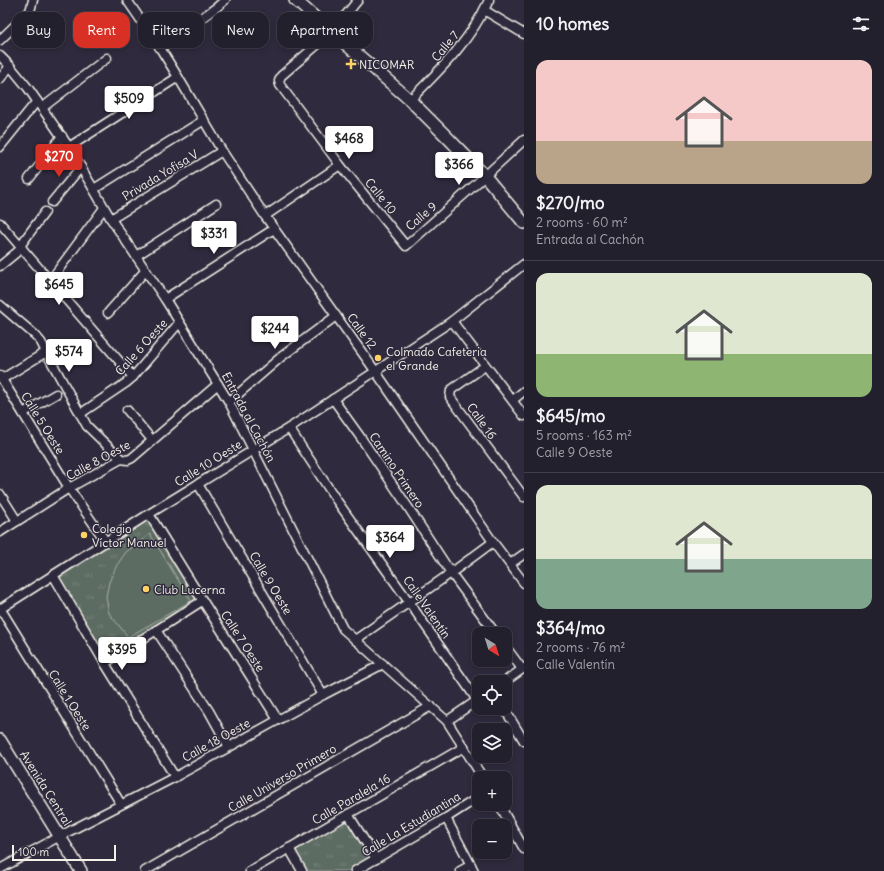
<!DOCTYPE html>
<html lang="en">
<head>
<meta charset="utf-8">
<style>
	:root { --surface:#23202e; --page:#2b2836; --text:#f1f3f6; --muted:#a3a3aa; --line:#403e4a; --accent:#d93025 }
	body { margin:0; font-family:Delius,sans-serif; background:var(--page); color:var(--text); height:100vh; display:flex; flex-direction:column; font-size:15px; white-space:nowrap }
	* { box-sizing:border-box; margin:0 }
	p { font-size:13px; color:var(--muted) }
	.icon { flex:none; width:22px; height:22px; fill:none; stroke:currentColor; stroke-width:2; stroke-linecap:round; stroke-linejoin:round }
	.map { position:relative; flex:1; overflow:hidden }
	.side { display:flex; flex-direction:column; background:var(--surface); width:360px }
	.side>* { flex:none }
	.hud { position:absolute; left:12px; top:12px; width:380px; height:36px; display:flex; gap:8px }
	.needle { width:26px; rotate:142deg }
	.tools { position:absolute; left:472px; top:627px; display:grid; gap:8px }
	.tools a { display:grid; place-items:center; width:40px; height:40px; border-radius:8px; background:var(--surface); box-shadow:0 2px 6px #0003,0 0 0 1px var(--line); font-size:20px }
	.scale { position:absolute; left:12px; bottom:10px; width:104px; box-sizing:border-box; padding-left:4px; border:2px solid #f4f1e8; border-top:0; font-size:11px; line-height:14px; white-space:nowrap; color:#f4f1e8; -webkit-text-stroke:3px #2f2a3d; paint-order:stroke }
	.price { position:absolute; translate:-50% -34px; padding:0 9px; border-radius:4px; background:#fff; color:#222; font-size:13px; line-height:26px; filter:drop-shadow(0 1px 2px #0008) }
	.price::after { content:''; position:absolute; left:50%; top:24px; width:12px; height:9px; margin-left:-6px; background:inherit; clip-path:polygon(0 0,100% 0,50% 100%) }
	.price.on { background:var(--accent); color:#fff }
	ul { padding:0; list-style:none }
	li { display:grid; align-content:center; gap:8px; height:212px; padding:0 12px }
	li+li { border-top:1px solid var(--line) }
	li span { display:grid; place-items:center; height:124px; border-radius:12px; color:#555 }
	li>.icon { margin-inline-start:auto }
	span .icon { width:72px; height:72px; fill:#fffc; stroke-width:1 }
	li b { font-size:17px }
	h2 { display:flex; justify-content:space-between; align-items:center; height:48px; padding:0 12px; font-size:17px }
	.pill { padding:0 14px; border-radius:12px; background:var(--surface); box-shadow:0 2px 6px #0003,0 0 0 1px var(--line); font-size:14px; line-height:36px }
	.pill.on { background:var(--accent); color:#fff }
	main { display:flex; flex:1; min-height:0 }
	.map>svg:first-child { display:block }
</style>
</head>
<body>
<main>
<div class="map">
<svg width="524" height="871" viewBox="0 0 524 871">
	<defs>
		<pattern id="grass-tufts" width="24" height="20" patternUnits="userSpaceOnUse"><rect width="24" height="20" fill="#5d6c63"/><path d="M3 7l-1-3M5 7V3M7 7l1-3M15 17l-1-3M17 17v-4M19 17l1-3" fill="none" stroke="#758179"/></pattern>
	</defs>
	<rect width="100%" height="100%" fill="#2f2a3d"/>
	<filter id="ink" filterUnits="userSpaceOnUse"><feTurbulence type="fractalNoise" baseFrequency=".025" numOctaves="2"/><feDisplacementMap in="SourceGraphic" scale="8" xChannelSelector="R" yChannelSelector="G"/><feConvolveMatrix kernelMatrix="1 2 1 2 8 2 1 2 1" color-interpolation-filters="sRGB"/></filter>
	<g filter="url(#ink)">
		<g fill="url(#grass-tufts)" stroke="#a8aea6">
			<path d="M148,518L198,600L107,658L56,577Z"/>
			<path d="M349,817L372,857L348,871H305L292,849Z"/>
		</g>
		<path fill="#5d6c63" stroke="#a8aea6" d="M150,534L191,601L128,637L109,613L106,597L109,582L117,565L126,552Z"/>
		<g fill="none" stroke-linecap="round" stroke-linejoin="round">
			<g stroke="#f4f1e8" stroke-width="11">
				<g id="minor">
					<path d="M127,0L160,48L178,77L222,151L265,216L376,372L493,542L524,583"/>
					<path d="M358,0L332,32L281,76L279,81L280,85L340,165L406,246L485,176L524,140"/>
					<path d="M484,10L524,34"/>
					<path d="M0,40L30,11L33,0"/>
					<path d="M160,48L217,7L225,0"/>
					<path d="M0,56L10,66L28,88L69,147L111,219L165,299L229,402L343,629L447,721L483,778"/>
					<path d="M0,79L10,66"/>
					<path d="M410,100C440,70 471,40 489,0"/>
					<path d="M42,108L107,58"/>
					<path d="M0,147L37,101"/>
					<path d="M69,147L178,77"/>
					<path d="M29,179L62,136"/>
					<path d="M94,189L204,120"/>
					<path d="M52,202L81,167"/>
					<path d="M265,216L340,165"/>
					<path d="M111,219L222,151"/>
					<path d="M0,223L133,377"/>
					<path d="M20,246L45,212"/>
					<path d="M136,256L216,204"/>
					<path d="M0,266L22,248"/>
					<path d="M50,281L104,208"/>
					<path d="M165,299L274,229"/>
					<path d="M0,305L35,335L41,342L46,352L87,426L121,459"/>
					<path d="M108,313L146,270"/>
					<path d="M452,321L524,416"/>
					<path d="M485,366L451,390L450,397L524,497"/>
					<path d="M0,376L69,488L106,542"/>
					<path d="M2,379L46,352"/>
					<path d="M333,399L361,438L408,507L451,573L496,634"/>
					<path d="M513,400L524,391"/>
					<path d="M229,402L281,357L336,316"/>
					<path d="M127,410L152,440"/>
					<path d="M23,413L56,394"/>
					<path d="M80,414L126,383L133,377L179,323"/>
					<path d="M289,428L337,501L409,602L477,700"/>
					<path d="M198,484L323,695"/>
					<path d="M0,494L17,521"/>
					<path d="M149,514L194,587L278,720"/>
					<path d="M0,532L69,488L121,459L128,460L132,458L218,384"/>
					<path d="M510,564L524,554"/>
					<path d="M53,575L101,657L175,777"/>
					<path d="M0,608L121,804"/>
					<path d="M0,609L149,514L289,428L452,321L524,264"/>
					<path d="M156,630L209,711L229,747"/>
					<path d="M355,640L451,573L493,542"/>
					<path d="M505,646L522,669"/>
					<path d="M105,663L202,601"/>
					<path d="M504,682L524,668"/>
					<path d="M504,708L524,741"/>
					<path d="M447,721L479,699"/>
					<path d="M499,804L524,849"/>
					<path d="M348,814L376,859"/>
					<path d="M446,818L474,871"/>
					<path d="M289,848L302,871"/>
					<path d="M0,869L60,836L175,777L323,695L383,664"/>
					<path d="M145,871L431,706"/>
					<path d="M250,871L464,747"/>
					<path d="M355,871L446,818L479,797"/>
					<path d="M460,871L471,865"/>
				</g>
			</g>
			<g stroke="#f4f1e8" stroke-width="14">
				<g id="major">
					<path d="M295,0L410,100L448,138L485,176L524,223"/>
					<path d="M0,740L81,871"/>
				</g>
			</g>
			<use href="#minor" stroke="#2f2a3d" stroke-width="8"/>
			<use href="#major" stroke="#2f2a3d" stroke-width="11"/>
		</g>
	</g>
	<g fill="#ffd166" stroke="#2f2a3d" stroke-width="1.5">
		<path d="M349 58h4v4h4v4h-4v4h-4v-4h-4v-4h4z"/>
		<circle cx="378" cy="358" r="4"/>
		<circle cx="84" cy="535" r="4"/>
		<circle cx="146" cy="589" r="4"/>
	</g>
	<g text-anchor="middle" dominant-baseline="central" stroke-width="3" stroke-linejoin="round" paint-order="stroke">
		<g font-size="12" fill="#f4f1e8" stroke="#2f2a3d">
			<text transform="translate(445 46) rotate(-50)">Calle 7</text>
			<text transform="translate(160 175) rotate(-31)">Privada Yofisa V</text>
			<text transform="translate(381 196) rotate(51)">Calle 10</text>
			<text transform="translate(421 216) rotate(-41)">Calle 9</text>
			<text transform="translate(362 331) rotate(54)">Calle 12</text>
			<text transform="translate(141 347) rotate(-48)">Calle 6 Oeste</text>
			<text transform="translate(249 417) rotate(62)">Entrada al Cachón</text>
			<text transform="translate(482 421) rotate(54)">Calle 16</text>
			<text transform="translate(43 423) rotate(58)">Calle 5 Oeste</text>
			<text transform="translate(98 460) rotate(-28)">Calle 8 Oeste</text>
			<text transform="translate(208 463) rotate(-32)">Calle 10 Oeste</text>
			<text transform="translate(397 470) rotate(56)">Camino Primero</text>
			<text transform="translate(271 583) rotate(59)">Calle 9 Oeste</text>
			<text transform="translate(427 607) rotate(55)">Calle Valentín</text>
			<text transform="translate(243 641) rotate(57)">Calle 7 Oeste</text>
			<text transform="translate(70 700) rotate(58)">Calle 1 Oeste</text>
			<text transform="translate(216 740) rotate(-29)">Calle 18 Oeste</text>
			<text transform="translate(282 778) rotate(-30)">Calle Universo Primero</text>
			<text transform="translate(46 788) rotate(58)">Avenida Central</text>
			<text transform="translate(351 799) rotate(-30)">Calle Paralela 16</text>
			<text transform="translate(411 824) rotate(-31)">Calle La Estudiantina</text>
		</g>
		<g font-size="12" fill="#f4f1e8" stroke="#2f2a3d" text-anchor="start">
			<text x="359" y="64">NICOMAR</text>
			<text x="386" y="351">Colmado Cafeteria<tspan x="386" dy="14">el Grande</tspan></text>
			<text x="92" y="528">Colegio<tspan x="92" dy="14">Víctor Manuel</tspan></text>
			<text x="154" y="589">Club Lucerna</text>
		</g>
	</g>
</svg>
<div class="tools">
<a><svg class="needle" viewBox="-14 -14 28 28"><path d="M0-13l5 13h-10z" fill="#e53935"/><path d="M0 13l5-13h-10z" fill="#a3a3aa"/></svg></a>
<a><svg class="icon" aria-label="locate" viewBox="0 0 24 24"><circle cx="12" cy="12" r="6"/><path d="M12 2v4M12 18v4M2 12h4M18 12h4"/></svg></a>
<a><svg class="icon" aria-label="layers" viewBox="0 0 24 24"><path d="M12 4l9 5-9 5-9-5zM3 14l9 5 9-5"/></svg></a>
<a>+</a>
<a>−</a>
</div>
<div class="scale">100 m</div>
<b class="price" style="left:129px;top:120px">$509</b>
<b class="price" style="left:349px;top:160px">$468</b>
<b class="price on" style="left:59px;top:178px">$270</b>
<b class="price" style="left:459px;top:186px">$366</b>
<b class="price" style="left:214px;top:255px">$331</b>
<b class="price" style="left:59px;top:306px">$645</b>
<b class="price" style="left:275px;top:350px">$244</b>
<b class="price" style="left:69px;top:373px">$574</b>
<b class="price" style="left:390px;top:559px">$364</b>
<b class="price" style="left:122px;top:671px">$395</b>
<div class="hud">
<a class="pill">Buy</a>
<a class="pill on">Rent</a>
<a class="pill">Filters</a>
<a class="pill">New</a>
<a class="pill">Apartment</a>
</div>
</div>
<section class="side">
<h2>10 homes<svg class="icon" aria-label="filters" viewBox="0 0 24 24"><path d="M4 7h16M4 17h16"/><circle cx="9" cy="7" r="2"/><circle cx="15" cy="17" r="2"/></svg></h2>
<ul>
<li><span style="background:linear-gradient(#f6c9c9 65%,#b9a48a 0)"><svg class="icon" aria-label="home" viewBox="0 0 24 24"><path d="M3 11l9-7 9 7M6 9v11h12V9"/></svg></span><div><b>$270/mo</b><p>2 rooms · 60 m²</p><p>Entrada al Cachón</p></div></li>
<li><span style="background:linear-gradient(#dfe7d0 65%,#8fb573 0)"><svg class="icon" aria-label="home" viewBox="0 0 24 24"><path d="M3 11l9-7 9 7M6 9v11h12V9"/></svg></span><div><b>$645/mo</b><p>5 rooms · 163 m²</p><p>Calle 9 Oeste</p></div></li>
<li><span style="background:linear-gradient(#dfe7d0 60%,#7fa58c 0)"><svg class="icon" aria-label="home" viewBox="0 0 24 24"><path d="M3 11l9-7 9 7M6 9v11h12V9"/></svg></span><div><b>$364/mo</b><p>2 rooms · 76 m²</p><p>Calle Valentín</p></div></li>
</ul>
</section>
</main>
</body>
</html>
